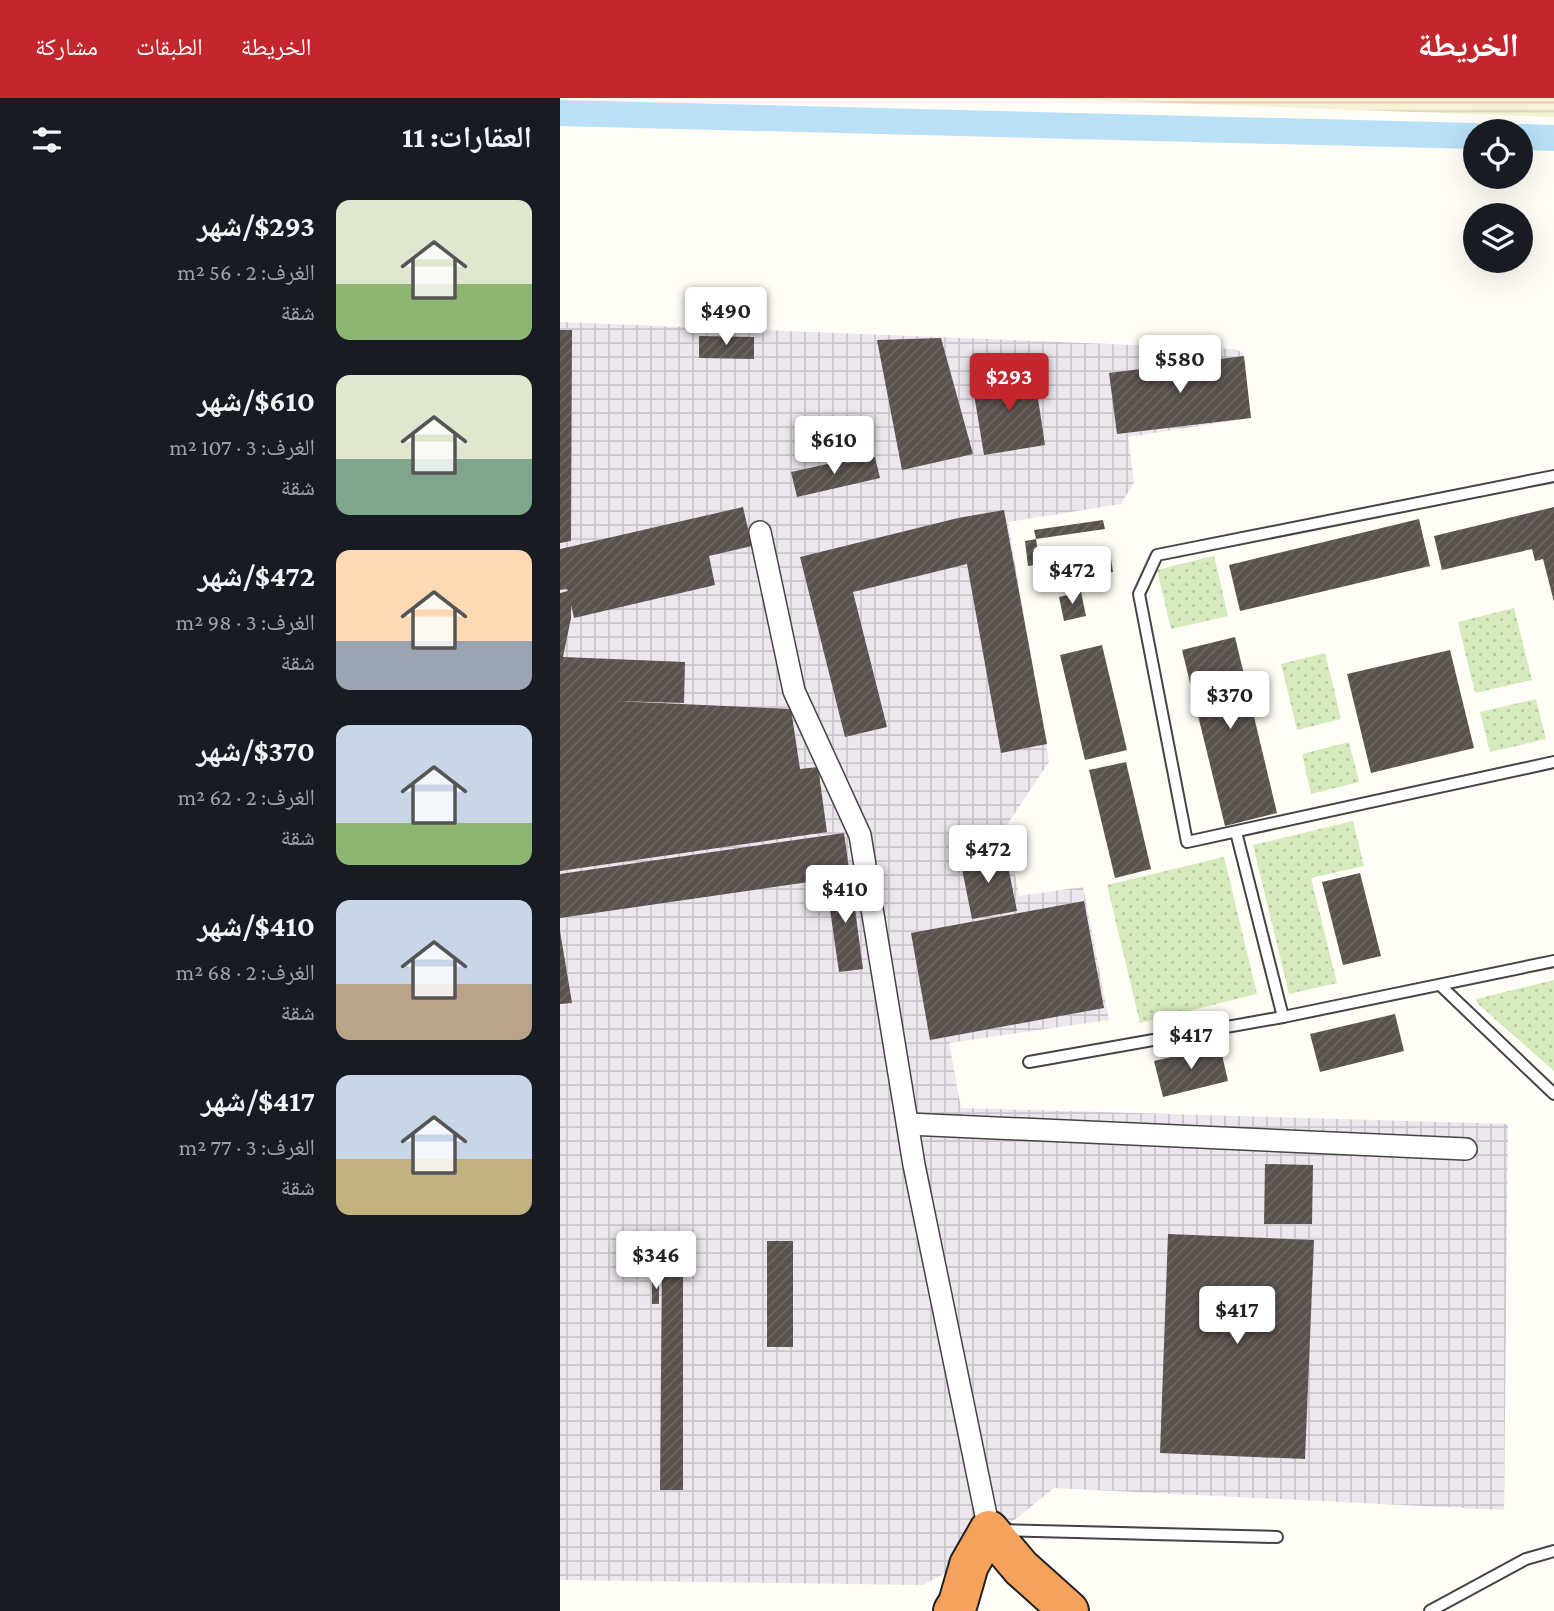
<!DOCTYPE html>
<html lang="ar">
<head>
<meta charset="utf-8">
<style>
	:root { --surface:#171b24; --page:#242831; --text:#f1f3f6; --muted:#9ea1a6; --accent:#c4262e }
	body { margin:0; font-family:"Crimson Pro","Noto Naskh Arabic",serif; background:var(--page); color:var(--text); direction:rtl; height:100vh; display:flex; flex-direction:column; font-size:26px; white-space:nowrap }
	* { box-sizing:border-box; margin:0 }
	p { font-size:23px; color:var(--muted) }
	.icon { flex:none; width:38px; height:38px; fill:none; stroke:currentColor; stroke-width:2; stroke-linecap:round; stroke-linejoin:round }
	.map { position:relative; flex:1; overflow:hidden; direction:ltr }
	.side { display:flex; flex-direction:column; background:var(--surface); width:560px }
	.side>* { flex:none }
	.controls { position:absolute; left:903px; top:21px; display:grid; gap:14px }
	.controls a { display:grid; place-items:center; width:70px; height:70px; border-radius:50%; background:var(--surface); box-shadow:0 7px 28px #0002; font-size:35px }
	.price { position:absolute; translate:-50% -60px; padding:0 16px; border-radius:7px; background:#fff; color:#222; font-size:23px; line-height:46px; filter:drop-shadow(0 2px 4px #0008) }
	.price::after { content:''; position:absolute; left:50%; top:42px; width:21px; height:16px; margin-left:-10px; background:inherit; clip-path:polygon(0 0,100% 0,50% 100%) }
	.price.on { background:var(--accent); color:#fff }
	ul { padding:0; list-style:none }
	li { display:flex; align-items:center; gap:21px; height:175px; padding:0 28px }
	li span { display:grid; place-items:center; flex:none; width:196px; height:140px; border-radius:14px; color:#555 }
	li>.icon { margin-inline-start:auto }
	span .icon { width:84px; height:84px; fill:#fffc; stroke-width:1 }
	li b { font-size:30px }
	h2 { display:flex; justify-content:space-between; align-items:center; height:84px; padding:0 28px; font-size:30px }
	header { display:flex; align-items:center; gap:42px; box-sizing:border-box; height:98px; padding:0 35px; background:var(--accent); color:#fff }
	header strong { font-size:33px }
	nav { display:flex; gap:38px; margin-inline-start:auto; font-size:24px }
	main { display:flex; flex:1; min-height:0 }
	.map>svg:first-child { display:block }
</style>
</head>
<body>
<header>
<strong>الخريطة</strong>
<nav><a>الخريطة</a><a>الطبقات</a><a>مشاركة</a></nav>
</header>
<main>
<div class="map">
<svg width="994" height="1513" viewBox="0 0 994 1513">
	<defs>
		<pattern id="industrial-grid" width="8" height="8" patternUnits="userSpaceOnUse" patternTransform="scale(1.75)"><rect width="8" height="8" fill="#eee6ef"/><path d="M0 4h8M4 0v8" fill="none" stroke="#cbc4cc"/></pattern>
		<pattern id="farmland-rules" width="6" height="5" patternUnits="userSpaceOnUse" patternTransform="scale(1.75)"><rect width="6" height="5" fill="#f6f3d4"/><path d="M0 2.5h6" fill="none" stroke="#d2cfb5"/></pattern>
		<pattern id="grass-dots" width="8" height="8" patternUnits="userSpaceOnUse" patternTransform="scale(1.75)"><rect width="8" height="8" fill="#d5ebbd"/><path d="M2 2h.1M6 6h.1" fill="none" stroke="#b6c8a1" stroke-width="1.8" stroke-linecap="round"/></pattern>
		<pattern id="building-hatch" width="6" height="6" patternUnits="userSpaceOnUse" patternTransform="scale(1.75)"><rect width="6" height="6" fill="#5a524d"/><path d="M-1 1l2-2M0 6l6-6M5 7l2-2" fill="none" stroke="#6d6662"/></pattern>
	</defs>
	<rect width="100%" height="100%" fill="#fffdf5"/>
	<path fill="url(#industrial-grid)" d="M0,224L675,251L683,255L691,320L568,339L574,384L561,406L448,424L489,664L446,728L459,798L523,789L549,922L389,945L401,1010L948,1026L944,1412L494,1390L396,1469L363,1487L0,1482Z"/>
	<path fill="url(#farmland-rules)" d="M465,0H994V19Z"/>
	<g fill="url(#grass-dots)">
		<path d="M654,458L668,518L611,531L597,472Z"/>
		<path d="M954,510L972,582L915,595L898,524Z"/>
		<path d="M765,555L781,621L737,632L721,566Z"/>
		<path d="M976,601L986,641L930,654L920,614Z"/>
		<path d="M789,644L799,684L751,696L742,656Z"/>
		<path d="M793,723L804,768L751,780L777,885L729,896L693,747Z"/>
		<path d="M664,759L697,896L580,925L547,787Z"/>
		<path d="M994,882V973L917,905L916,901Z"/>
	</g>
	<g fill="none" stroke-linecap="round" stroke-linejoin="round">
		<g stroke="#b9e0f7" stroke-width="26">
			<path d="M0,15L915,38"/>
			<path d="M961,39L994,40"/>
		</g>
	</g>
	<g fill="url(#building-hatch)">
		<path d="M0,232H12L11,443L0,445Z"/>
		<path d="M139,238L194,239V261L139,260Z"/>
		<path d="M381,240L413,356L342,372L317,242Z"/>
		<path d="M684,258L691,320L557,336L549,275Z"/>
		<path d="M474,274L485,347L424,357L412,284Z"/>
		<path d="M315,359L320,380L237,399L231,374L286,362V365Z"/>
		<path d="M183,409L192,448L149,458L155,487L14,520L11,507V520L3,559L125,564L124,605L55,603L231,611L240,671L258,669L267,734L0,773V495L8,493L7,491L0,492V451Z"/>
		<path d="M994,409V504L983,461L975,463L972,451L882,472L874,438Z"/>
		<path d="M444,412L487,646L441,655L407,466L293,494L327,629L285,639L240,459L398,420Z"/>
		<path d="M859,421L870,468L680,513L669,467Z"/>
		<path d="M543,422L545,431L476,441L474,432Z"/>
		<path d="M476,441L480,466L550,455L553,474L482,484L480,466L468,468L465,443Z"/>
		<path d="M521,494L526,518L504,523L499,499Z"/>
		<path d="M675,539L717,715L665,728L622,552Z"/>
		<path d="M542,547L567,652L525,662L500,557Z"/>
		<path d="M890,552L914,650L811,675L787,576Z"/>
		<path d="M566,664L591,771L555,780L529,672Z"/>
		<path d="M284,735L290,778L0,820V776Z"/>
		<path d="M445,753L457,813L412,821L400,761Z"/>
		<path d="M800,775L821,858L783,867L762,784Z"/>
		<path d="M291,781L303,871L279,874L266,784Z"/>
		<path d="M524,803L544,910L370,942L351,835Z"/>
		<path d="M0,833L12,905L0,906Z"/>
		<path d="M835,916L844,953L760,974L750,936Z"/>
		<path d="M660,948L668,983L603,999L594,963Z"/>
		<path d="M705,1066L753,1067L752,1126H704Z"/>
		<path d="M608,1136L754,1142L745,1361L600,1355Z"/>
		<rect x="207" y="1143" width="26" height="106"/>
		<path d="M102,1161H123V1392H100Z"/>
		<rect x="92" y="1180" width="7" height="26"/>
	</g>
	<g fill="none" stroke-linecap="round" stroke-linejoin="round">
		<g stroke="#444" stroke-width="14">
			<g id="lane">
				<path d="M994,378L597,457L579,496L627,744L994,664"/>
				<path d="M676,734L723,919"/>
				<path d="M880,887L994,996"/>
				<path d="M469,964L723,919L994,863"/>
				<path d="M440,1432L717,1439"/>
				<path d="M870,1513L966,1461L994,1453"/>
			</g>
		</g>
		<g stroke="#444" stroke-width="24">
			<g id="street">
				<path d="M200,434L234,593L300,737L354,1067L429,1432"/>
				<path d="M348,1026L906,1051"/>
			</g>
		</g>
		<g stroke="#222" stroke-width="42">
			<path id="highway" d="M393,1513L398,1505L409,1467L429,1432L461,1470L509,1513"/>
		</g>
		<use href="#lane" stroke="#fff" stroke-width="10"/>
		<use href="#street" stroke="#fff" stroke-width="21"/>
		<use href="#highway" stroke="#f5a25d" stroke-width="38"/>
	</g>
</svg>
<div class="controls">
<a><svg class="icon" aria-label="locate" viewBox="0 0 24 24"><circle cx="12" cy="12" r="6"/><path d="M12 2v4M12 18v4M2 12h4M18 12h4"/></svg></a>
<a><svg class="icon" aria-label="layers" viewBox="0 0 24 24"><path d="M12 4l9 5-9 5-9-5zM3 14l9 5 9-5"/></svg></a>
</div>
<b class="price" style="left:166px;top:249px">$490</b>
<b class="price" style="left:620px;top:297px">$580</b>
<b class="price on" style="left:449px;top:315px">$293</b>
<b class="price" style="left:274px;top:378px">$610</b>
<b class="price" style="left:512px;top:508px">$472</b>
<b class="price" style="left:670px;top:633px">$370</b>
<b class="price" style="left:428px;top:787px">$472</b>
<b class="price" style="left:285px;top:827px">$410</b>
<b class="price" style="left:631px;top:973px">$417</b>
<b class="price" style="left:96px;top:1193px">$346</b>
<b class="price" style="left:677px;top:1248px">$417</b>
</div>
<section class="side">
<h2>العقارات: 11<svg class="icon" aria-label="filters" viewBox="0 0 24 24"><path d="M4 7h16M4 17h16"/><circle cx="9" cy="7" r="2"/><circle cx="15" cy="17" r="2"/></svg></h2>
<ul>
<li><span style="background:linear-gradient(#dfe7d0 60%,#8fb573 0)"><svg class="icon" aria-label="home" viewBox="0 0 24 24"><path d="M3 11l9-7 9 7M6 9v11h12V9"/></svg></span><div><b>$293/شهر</b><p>الغرف: 2 · 56 m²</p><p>شقة</p></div></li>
<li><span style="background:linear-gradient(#dfe7d0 60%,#7fa58c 0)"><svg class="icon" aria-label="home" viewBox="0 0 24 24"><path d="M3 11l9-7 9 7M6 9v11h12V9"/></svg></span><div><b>$610/شهر</b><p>الغرف: 3 · 107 m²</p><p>شقة</p></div></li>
<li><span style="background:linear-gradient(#ffd9b3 65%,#9aa5b1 0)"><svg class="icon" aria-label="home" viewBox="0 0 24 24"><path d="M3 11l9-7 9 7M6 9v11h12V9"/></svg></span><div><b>$472/شهر</b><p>الغرف: 3 · 98 m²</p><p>شقة</p></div></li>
<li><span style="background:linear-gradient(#c9d6e8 70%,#8fb573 0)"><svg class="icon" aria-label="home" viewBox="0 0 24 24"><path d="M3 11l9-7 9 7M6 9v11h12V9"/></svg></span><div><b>$370/شهر</b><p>الغرف: 2 · 62 m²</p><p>شقة</p></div></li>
<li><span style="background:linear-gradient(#c9d6e8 60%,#b9a48a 0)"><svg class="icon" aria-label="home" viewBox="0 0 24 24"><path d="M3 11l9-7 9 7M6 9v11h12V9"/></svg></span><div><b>$410/شهر</b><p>الغرف: 2 · 68 m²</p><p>شقة</p></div></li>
<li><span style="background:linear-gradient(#c9d6e8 60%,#c2b280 0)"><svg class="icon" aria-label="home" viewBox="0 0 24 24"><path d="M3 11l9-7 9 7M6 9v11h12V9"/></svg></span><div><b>$417/شهر</b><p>الغرف: 3 · 77 m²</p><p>شقة</p></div></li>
</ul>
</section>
</main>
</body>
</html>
